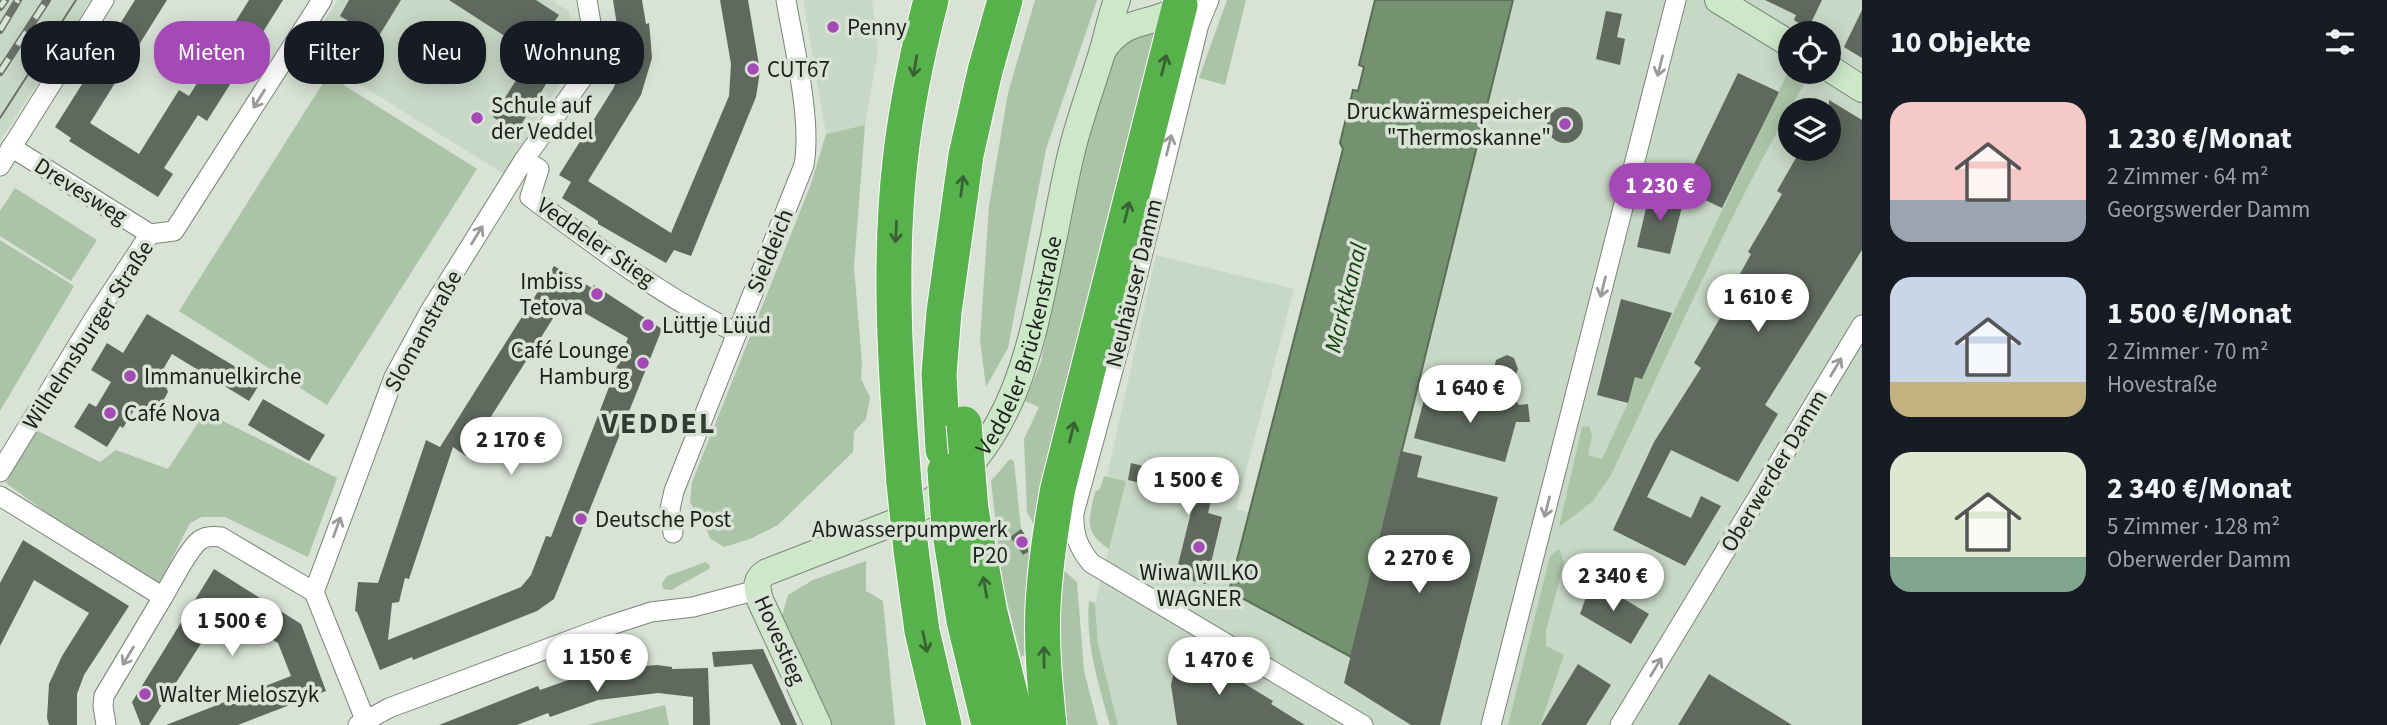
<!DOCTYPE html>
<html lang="de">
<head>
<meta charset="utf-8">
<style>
	:root { --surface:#171b24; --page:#20242c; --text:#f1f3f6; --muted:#9ea1a6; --accent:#a449b5 }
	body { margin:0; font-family:"Source Sans 3",sans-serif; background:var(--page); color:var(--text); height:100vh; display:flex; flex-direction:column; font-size:26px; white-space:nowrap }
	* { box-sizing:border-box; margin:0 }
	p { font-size:23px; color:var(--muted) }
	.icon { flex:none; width:38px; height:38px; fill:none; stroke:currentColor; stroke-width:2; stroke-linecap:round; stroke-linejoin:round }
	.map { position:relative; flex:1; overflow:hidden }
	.side { display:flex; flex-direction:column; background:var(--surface); width:525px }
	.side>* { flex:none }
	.banner { position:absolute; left:21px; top:21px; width:665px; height:63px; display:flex; gap:14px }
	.buttons { position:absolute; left:1778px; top:21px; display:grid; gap:14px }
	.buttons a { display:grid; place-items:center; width:63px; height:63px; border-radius:50%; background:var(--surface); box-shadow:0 4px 18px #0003; font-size:35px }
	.price { position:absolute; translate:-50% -60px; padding:0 16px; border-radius:24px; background:#fff; color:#222; font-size:23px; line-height:46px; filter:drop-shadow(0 2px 4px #0008) }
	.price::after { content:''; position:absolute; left:50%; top:42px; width:21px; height:16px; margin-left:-10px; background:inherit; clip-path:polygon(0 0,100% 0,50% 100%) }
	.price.current { background:var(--accent); color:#fff }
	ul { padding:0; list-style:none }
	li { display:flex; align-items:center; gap:21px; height:175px; padding:0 28px }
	li span { display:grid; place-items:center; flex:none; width:196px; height:140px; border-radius:21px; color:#555 }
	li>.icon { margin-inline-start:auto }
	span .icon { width:84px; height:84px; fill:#fffc; stroke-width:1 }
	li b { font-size:30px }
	h2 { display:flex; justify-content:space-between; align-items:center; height:84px; padding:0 28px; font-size:30px }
	.tag { padding:0 24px; border-radius:28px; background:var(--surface); box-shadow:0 4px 18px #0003; font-size:24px; line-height:63px }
	.tag.current { background:var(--accent); color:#fff }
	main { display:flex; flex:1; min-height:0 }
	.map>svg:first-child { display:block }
</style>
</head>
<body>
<main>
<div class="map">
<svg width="1862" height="725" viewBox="0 0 1862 725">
	<rect width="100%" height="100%" fill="#d8e3d6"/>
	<g fill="#c8d8c6" fill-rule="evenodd">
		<path d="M0,0H91L0,141Z"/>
		<path d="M338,0H551L569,11L570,22L575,38L573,62L504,174L306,51Z"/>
		<path d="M803,0H872L878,52L865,125L826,134Z"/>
		<path d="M1513,0H1862V725H1118L1098,644L1095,603L1126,481L1107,476L1156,255L1294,289L1236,509L1251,513L1229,590L1401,451L1431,339ZM1790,33H1829V72H1790ZM1790,110H1829V149H1790Z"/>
	</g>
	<g fill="#abc3a7">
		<path d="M1035,0H1097L1046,149L1008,348L986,387L980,340L989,206L1008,93Z"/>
		<path d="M1227,0H1246L1225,85L1199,78Z"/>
		<path d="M1162,27L1038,533L1027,512L1024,439L1039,407L1025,401L1041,362L1086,138L1113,50L1130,35Z"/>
		<path d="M1787,74L1804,84C1731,209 1673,344 1611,475L1592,502L1559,527L1582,427L1589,426L1592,435L1588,455L1602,459L1628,403L1635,377L1642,379Z"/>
		<path d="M328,75L477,169L327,405L179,311Z"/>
		<path d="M865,125L854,267L862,363L861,379L870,397L866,419L854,432L853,452L778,525L750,539L724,547L711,539L690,502L692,482L811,184L826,134Z"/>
		<path d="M15,188L97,240L71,281L0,236V211Z"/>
		<path d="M0,240L74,286L0,411Z"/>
		<path d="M205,412L337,478L308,557L225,517H202L190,523L159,584L91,546L6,483L34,429L100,462L116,450L168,469Z"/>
		<path d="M1010,459L1014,461L1021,529L1010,537L1023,555L1034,547V650L1021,657L1003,585L991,481Z"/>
		<path d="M1104,476L1126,481L1109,549C1083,532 1089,520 1095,492L1100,489Z"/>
		<path d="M1559,549L1564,562L1546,631V646L1564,655L1540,725H1508L1550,556Z"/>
		<path d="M866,561V591L883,601L895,725H831L782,616L788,595L813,580Z"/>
		<path d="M706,562L710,566L709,569L671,590L663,589L662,583L667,576Z"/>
		<path d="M1060,567L1077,582L1084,671L1098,725H1064L1056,654Z"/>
		<path d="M1089,601L1095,603L1098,644L1118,725H1110C1099,686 1085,642 1089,601Z"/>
		<path d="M665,705L669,725H587Z"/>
	</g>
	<path fill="#74926f" stroke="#5a7056" stroke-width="2" d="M1375,0H1513L1351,657L1229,591L1343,149L1340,143L1353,90L1358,91L1364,67L1359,65Z"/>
	<g fill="#5f695e" fill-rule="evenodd">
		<path d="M135,0H167L90,123L139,154L179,90L189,96L249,0H283L207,121L198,115L164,168L173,174L158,197L69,141L71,138L55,127Z"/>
		<path d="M349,0H401L377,39L340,16Z"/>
		<path d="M449,0H536L559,15L550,28L552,45L565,53L516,133L493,117L531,56L518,49L520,46Z"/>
		<path d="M613,0H642L646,24L649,23L650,33L652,58L641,95L588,181L671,233L729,96L731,64L720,0H748L760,71L756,97L691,256L674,250L666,263L598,224V221L562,198L571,182L559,175L613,89L623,66L625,37L619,38Z"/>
		<path d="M1765,0H1822L1808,29L1794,20L1796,15Z"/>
		<path d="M1862,10V58L1844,47Z"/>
		<path d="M1606,11L1622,14L1617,37L1625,39L1620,65L1596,59Z"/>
		<path d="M1738,73L1779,92L1722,208L1682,189Z"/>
		<path d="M1829,100L1862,120V250L1765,405L1778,414L1738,482L1671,450L1647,497L1691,518L1701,496L1721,506L1685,566L1613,530L1654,442L1701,368L1694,363L1730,301L1726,299L1751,254L1748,252L1782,194L1777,191L1801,149H1829Z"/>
		<circle cx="1565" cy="125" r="18"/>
		<path d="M1650,191L1684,199L1670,254L1637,247Z"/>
		<path d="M554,266L592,288L594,285L662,329L554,599L537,611L413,660L412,657L380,670L357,612L355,611L358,582L378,583L426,440L440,447ZM564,301L628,338L551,537L546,536L531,575L521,587L388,640L392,603L399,602L405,578L409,579L453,447L466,456Z"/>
		<path d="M1621,299L1672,313L1642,379L1635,377L1628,403L1597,395Z"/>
		<path d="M147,314L261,382L249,401L172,354L158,378L165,383L168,392L163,401L152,404L148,411L137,405L123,428L120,426L107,447L74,427L89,403L96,407L111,382L91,370L107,343L123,353Z"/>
		<path d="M1507,355L1514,358L1518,369L1515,376L1506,383L1497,375L1494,368L1496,360Z"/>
		<path d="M1426,392L1496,410L1501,397L1516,401L1519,405L1528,404L1530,422H1516L1505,462L1414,438Z"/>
		<path d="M263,399L325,435L309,461L248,425Z"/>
		<path d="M1401,451L1422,456L1417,477L1498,497L1440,725H1411L1344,683Z"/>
		<path d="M1131,463L1147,467L1148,463L1216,481L1208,513L1222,517L1206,584L1175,577L1195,496L1128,480Z"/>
		<path d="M1021,529L1029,540L1028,552L1023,555L1010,537Z"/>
		<path d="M23,540L129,606L84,675L77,694V725H49L47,718L49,684L62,656L89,613L34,580L0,646V583Z"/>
		<path d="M214,569L301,624L326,691L238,725H166L291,676L278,643L223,609L149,725H141L132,702Z"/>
		<path d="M1592,580L1649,614L1631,644L1580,614Z"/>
		<path d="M1180,644L1273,701L1271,704L1305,725H1177L1171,685Z"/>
		<path d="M763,649L797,725H781L752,664L714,667L712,652Z"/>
		<path d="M1578,664L1611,685L1586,725H1541Z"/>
		<path d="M657,665L672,667V669L708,668L710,725H693V697L658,693L598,700L550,717L548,713L517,725H439L538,686L540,690L597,670Z"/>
		<path d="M1709,674L1745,696L1792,725H1678Z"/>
	</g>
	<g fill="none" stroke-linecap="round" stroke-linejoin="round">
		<g stroke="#7b8579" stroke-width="21">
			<g id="street">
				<path d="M1209,0L1199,24L1125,326L1074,513C1073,534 1078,547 1091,563L1363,725"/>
				<path d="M11,147L150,234"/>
				<path d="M524,160L539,169L530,197C596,246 663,297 737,333"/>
				<path d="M0,166L104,0"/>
				<path d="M0,472L95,317L150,234L174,231L322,0"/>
				<path d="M0,496L163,597C171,584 188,549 200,540C206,536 214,536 221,537L314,592"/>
				<path d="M673,533L670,509L674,491L804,165C812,119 794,47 786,0"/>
				<path d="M366,722L314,592L394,377L430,311L524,160L594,62L595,46L587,0"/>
				<path d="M106,725L103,706L104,696L163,597"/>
				<path d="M358,725L389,708L608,626L651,612L693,607L757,590"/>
				<path d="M1491,725L1676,0"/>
				<path d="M1620,725L1862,325"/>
			</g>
		</g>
		<g stroke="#7b8579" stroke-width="28">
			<g id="secondary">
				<path d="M1718,0L1790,44"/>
				<path d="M1103,50C1129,12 1155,29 1180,5"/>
				<path d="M1829,68L1862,89"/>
				<path id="s1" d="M818,725L760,600C757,588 754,579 767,572L898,521C911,513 926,506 938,496C1021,430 1033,332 1054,236C1060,205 1066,173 1074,142C1082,113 1092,85 1101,56C1107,38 1110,18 1117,0"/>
			</g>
		</g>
		<g stroke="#fff" stroke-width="37">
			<g id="highway">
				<path d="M943,450L939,374L944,312L966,155L985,71L1005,0"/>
				<path d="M904,483C896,377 888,268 900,162C906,107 917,54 931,0"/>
				<path d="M971,510L990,613L1018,725"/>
				<path d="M949,527L964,621L989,725"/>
				<path d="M911,550L922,631L944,725"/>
				<path d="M1049,725C1045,686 1041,646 1043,606C1045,566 1051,527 1058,488L1180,5"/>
			</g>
		</g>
		<use href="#street" stroke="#fff" stroke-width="19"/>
		<use href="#secondary" stroke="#cde8c9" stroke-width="26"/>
		<use href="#highway" stroke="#58b24b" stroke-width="35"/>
		<path stroke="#6b726a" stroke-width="2" d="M0,118L76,0"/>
		<g stroke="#6b726a" stroke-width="8">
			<g id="rail">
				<path d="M0,7L5,0"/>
				<path d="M0,30L18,0"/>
				<path d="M0,72L47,0"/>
			</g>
		</g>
		<use href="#rail" stroke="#d8e3d6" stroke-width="5" stroke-dasharray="16" stroke-linecap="butt"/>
		<g stroke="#fff" stroke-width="37" stroke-linecap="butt">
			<g id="highway-bridge">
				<path d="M964,424L971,510"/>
				<path d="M945,471L949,527"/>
				<path d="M904,483L911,550"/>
			</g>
		</g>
		<use href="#highway-bridge" stroke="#58b24b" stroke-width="35"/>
	</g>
	<defs><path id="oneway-shaft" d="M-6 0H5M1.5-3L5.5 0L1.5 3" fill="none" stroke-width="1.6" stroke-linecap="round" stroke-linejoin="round" transform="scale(1.75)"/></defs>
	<g stroke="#376231">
		<use href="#oneway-shaft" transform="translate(1164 65) rotate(-76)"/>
		<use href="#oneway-shaft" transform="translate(915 66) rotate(100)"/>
		<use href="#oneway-shaft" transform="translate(962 186) rotate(-83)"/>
		<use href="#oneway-shaft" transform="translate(1127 212) rotate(-76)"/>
		<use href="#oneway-shaft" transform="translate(896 232) rotate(93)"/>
		<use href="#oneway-shaft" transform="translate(1072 432) rotate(-76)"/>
		<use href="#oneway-shaft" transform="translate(985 587) rotate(-100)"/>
		<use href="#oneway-shaft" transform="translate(925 642) rotate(78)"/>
		<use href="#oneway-shaft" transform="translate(1044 657) rotate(-91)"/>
	</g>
	<g stroke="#999b98">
		<use href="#oneway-shaft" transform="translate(1660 66) rotate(104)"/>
		<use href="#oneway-shaft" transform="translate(259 99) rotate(122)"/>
		<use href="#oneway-shaft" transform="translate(1169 145) rotate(-76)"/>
		<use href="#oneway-shaft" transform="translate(477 235) rotate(-58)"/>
		<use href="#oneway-shaft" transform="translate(1603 287) rotate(104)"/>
		<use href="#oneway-shaft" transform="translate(1836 367) rotate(-59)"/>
		<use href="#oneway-shaft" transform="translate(1547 507) rotate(104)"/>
		<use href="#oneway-shaft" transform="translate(337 527) rotate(-70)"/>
		<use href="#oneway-shaft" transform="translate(128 656) rotate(121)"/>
		<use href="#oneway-shaft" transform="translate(1656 667) rotate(-59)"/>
	</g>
	<g fill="#a449b5" stroke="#d8e3d6" stroke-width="2.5">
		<circle cx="833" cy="27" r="7"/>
		<circle cx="753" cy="69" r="7"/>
		<circle cx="477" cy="118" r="7"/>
		<circle cx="1565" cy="124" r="7"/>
		<circle cx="597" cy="294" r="7"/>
		<circle cx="648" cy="325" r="7"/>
		<circle cx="643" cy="363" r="7"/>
		<circle cx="130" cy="376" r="7"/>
		<circle cx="110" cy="413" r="7"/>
		<circle cx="581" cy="519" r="7"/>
		<circle cx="1022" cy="542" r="7"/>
		<circle cx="1199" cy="547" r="7"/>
		<circle cx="145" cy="694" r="7"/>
	</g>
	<g text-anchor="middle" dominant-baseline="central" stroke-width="7" stroke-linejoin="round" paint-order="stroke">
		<g font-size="23" fill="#1c201b" stroke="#d8e3d6" text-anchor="start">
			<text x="847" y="27">Penny</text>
			<text x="767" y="69">CUT67</text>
			<text x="491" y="105">Schule auf<tspan x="491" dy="26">der Veddel</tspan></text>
			<text x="1551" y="111" text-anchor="end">Druckwärmespeicher<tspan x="1551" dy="26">"Thermoskanne"</tspan></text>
			<text x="583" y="281" text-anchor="end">Imbiss<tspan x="583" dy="26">Tetova</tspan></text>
			<text x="662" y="325">Lüttje Lüüd</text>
			<text x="629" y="350" text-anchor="end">Café Lounge<tspan x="629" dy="26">Hamburg</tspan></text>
			<text x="144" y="376">Immanuelkirche</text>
			<text x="124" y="413">Café Nova</text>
			<text x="595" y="519">Deutsche Post</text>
			<text x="1008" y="529" text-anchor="end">Abwasserpumpwerk<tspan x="1008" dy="26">P20</tspan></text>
			<text x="1199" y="572" text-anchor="middle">Wiwa WILKO<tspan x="1199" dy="26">WAGNER</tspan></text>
			<text x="159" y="694">Walter Mieloszyk</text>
		</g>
		<g font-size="23" fill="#1c201b" stroke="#d8e3d6">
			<text transform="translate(81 191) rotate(32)">Drevesweg</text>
			<text transform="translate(596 242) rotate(35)">Veddeler Stieg</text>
			<text transform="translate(770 251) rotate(-68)">Sieldeich</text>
			<text transform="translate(1134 283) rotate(-76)">Neuhäuser Damm</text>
			<text transform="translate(423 331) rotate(-61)">Slomanstraße</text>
			<text transform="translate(88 335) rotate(-57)">Wilhelmsburger Straße</text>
			<text stroke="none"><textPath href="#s1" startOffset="534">Veddeler Brückenstraße</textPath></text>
			<text transform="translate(1774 471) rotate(-59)">Oberwerder Damm</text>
			<text transform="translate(780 640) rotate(66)">Hovestieg</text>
		</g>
		<g font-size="24" font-style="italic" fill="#164110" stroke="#d8e3d6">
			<text transform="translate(1346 298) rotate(-76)">Marktkanal</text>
		</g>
		<g font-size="30" font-weight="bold" letter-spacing="2" fill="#323b31" stroke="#d8e3d6">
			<text x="659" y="423">VEDDEL</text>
		</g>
	</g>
</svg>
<div class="buttons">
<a><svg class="icon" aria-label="locate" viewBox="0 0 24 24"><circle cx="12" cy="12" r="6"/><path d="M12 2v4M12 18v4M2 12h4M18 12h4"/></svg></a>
<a><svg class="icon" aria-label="layers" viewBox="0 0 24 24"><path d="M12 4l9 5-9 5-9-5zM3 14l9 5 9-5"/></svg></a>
</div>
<b class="price current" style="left:1660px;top:223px">1 230 €</b>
<b class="price" style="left:1758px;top:334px">1 610 €</b>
<b class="price" style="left:1470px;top:425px">1 640 €</b>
<b class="price" style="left:511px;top:477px">2 170 €</b>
<b class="price" style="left:1188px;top:517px">1 500 €</b>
<b class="price" style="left:1419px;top:595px">2 270 €</b>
<b class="price" style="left:1613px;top:613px">2 340 €</b>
<b class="price" style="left:232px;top:658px">1 500 €</b>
<b class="price" style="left:597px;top:694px">1 150 €</b>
<b class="price" style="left:1219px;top:697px">1 470 €</b>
<div class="banner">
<a class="tag">Kaufen</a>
<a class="tag current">Mieten</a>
<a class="tag">Filter</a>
<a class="tag">Neu</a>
<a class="tag">Wohnung</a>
</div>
</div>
<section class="side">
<h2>10 Objekte<svg class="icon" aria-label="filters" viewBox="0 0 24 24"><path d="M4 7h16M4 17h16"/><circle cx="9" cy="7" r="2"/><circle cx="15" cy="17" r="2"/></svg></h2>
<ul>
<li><span style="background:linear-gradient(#f6c9c9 70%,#9aa5b1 0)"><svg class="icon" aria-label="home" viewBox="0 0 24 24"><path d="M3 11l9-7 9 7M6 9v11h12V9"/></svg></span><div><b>1 230 €/Monat</b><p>2 Zimmer · 64 m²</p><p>Georgswerder Damm</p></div></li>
<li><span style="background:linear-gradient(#c9d6e8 75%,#c2b280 0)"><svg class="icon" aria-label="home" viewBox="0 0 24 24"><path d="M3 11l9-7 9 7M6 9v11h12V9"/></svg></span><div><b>1 500 €/Monat</b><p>2 Zimmer · 70 m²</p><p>Hovestraße</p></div></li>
<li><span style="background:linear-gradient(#dfe7d0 75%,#7fa58c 0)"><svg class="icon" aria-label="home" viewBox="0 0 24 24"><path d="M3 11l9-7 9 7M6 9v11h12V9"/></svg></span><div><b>2 340 €/Monat</b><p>5 Zimmer · 128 m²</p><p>Oberwerder Damm</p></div></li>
</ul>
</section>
</main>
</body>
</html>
